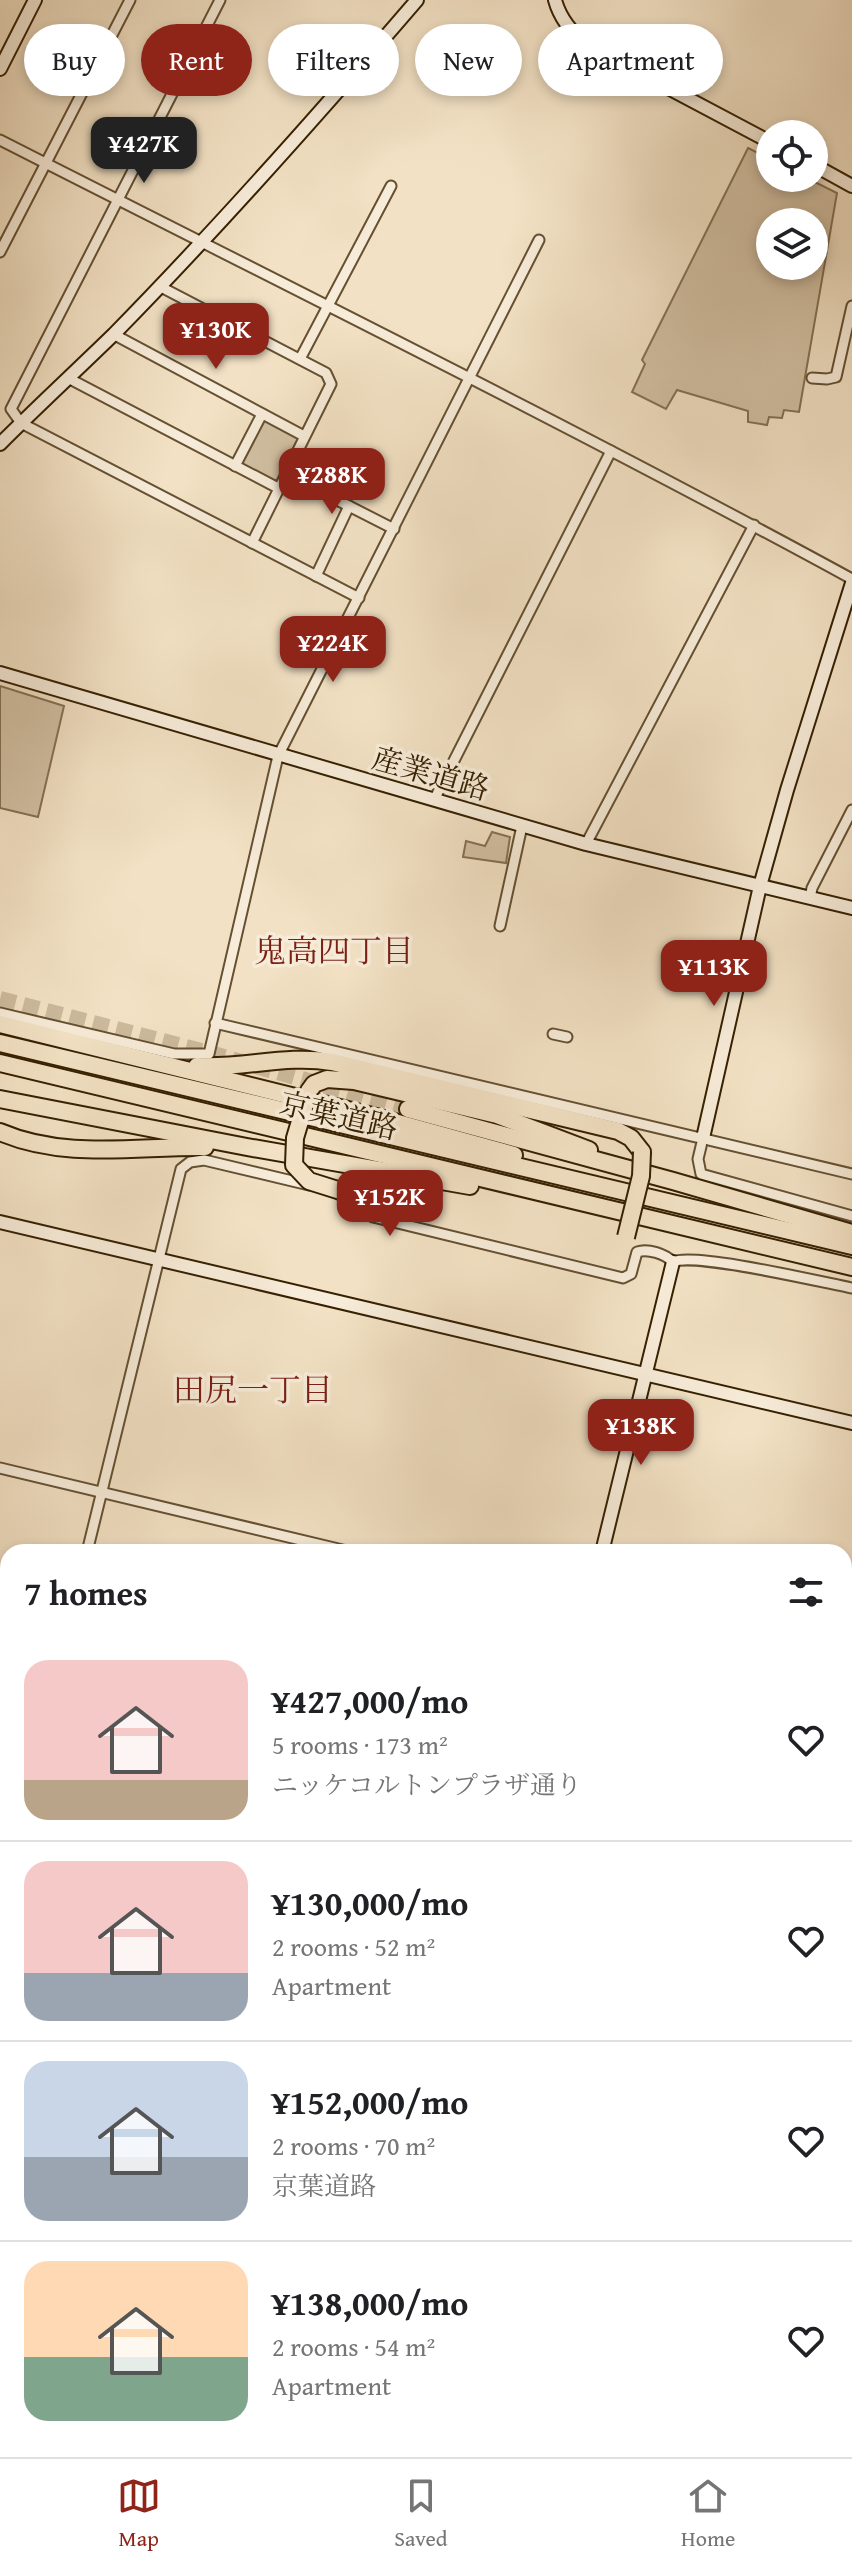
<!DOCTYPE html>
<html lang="en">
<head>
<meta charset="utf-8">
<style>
	:root { --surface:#fff; --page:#f2f2f2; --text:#202124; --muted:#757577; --line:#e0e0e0; --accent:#8f2418 }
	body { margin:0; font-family:"Gentium Book Plus","Noto Serif JP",serif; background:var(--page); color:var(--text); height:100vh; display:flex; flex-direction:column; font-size:30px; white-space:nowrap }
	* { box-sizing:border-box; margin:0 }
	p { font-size:26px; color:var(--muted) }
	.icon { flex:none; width:44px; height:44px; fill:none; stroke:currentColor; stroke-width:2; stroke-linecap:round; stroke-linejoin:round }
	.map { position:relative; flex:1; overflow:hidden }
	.drawer { position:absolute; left:0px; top:1544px; width:852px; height:914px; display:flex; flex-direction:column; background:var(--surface); border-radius:24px 24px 0 0; box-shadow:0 4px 12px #0003 }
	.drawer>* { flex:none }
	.guide { position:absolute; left:24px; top:24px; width:804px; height:72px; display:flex; gap:16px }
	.buttons { position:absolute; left:756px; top:120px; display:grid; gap:16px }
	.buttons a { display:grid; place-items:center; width:72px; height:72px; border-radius:50%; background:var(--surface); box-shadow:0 4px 12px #0003; font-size:40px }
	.price { position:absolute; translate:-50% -68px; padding:0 18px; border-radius:16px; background:var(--accent); color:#fff; font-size:26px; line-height:52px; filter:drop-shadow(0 2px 4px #0008) }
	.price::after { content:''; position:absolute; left:50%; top:48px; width:24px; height:18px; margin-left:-12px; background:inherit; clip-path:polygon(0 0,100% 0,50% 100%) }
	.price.on { background:#222; color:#fff }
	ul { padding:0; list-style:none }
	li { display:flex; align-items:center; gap:24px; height:200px; padding:0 24px }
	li+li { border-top:2px solid var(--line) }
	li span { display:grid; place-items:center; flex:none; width:224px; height:160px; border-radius:24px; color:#555 }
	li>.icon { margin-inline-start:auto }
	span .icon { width:96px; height:96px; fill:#fffc; stroke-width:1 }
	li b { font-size:34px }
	h2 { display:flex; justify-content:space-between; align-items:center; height:96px; padding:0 24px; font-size:34px }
	.chip { padding:0 28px; border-radius:36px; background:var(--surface); box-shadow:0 4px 12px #0003; font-size:28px; line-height:72px }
	.chip.on { background:var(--accent); color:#fff }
	.menu { display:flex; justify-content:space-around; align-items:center; height:112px; border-top:2px solid var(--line); background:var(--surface); font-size:22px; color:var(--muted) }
	.menu a { display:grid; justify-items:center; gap:4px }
	.menu .on { color:var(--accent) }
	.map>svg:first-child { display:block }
</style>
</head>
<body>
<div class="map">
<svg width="852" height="2457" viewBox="0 0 852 2457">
	<rect width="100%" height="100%" fill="#f2e1c4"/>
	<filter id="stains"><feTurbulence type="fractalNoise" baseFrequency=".0025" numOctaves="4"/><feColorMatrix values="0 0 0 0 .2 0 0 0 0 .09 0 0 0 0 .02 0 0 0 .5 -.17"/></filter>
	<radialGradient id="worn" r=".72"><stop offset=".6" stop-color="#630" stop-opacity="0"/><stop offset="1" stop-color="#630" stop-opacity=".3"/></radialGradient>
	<g fill="#d2c0a3" stroke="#847052" stroke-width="2" fill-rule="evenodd">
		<path d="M748,148L770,159V178H807L837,193L799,412L784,410L782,418L769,417L767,425L748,422V411L677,390L666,409L632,392L645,364L642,360ZM814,222V266H770V222Z"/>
		<path d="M266,419L297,435L298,439L277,480L273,481L242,465L241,461L262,421Z"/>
		<path d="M0,686L64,706L38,817L0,808Z"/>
		<path d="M492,832L510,837L506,863L463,857L466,841L485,846Z"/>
	</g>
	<path fill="#b29f81" stroke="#806c4d" stroke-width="2" d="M0,2108L8,2112V2450H444L455,2457H0Z"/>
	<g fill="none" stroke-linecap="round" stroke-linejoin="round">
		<g stroke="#b29f81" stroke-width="16">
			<path d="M0,1970L8,1975"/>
			<path d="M607,2450L614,2457"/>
		</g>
		<g stroke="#ccba9d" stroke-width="16" stroke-dasharray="16 8" stroke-linecap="butt">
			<path d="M0,999L217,1055L408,1109"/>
			<path d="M0,1853L8,1863"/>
			<path d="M746,2450L753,2457"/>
		</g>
		<g stroke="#655031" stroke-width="13">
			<g id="street">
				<path d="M220,0L11,409L21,423L359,598"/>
				<path d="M0,140C285,285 571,426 852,579"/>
				<path d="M0,252L130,0"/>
				<path d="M159,286L326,373L331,384L252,543"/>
				<path d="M113,334L304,436"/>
				<path d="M300,359L391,186"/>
				<path d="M68,378L278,488"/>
				<path d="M812,378L827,379L836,377L852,306"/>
				<path d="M235,466L262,414"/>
				<path d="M286,474L394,529"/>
				<path d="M316,576L349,506"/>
				<path d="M434,800L611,451"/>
				<path d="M586,844L754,525"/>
				<path d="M810,898L812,888L852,810"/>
				<path d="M500,926L522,826"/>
				<path d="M0,1013L174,1054H209L278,756L539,240"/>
				<path d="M215,1023L852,1174"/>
				<path d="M553,1034L567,1037"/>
				<path d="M703,1138L698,1159L701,1174L852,1216"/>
				<path d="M339,1194L373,1217L623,1278L631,1274L637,1252C648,1248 665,1254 673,1262C694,1252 821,1282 852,1288"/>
				<path d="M0,1468L351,1552"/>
				<path d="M87,1552L181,1169L190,1162L204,1160L309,1185"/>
				<path d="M0,1630L8,1631"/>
				<path d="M844,1668L852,1670"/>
				<path d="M844,1828L852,1795"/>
				<path d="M844,1973L852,1975"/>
				<path d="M844,2244L852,2246"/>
				<path d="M615,2450L621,2457"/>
				<path d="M777,2450L788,2457"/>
				<path d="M677,2457L679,2450"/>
			</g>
		</g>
		<g stroke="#362000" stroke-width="16">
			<g id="secondary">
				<path d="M555,0C560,19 572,33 587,45L770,142"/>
				<path d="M0,69L35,0"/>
				<path d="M814,165L852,186"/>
				<path d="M0,444C37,407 76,371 114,334C219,227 319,114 417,0"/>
				<path d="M0,673L586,844L852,908"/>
				<path d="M703,1138L760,886L787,790L852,583"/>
				<path d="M0,1222L852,1423"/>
				<path d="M602,1552L673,1262"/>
				<path d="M0,1813L8,1824"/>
				<path d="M0,1942L8,1943"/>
				<path d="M844,2132L852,2134"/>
				<path d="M703,2457L705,2450"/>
			</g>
		</g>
		<g stroke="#362000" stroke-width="20">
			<g id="highway">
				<path d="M0,1024L376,1117L514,1155"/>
				<path d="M0,1043L852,1246"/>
				<path d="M0,1063L852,1267"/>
				<path d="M197,1066C243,1069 286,1054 332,1062L618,1131L631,1138L642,1152"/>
				<path d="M309,1091L314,1084L327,1079L354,1081L497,1115L589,1150"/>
				<path d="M0,1099L247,1147L470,1186"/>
				<path d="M408,1109L673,1181L852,1233"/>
				<path d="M0,1132C65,1160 137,1146 205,1147"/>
				<path d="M0,1842L8,1851"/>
				<path d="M0,1879L8,1888"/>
				<path d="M723,2450L729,2457"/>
				<path d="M758,2450L765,2457"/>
			</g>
		</g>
		<use href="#street" stroke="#f7ecd9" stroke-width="9"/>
		<use href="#secondary" stroke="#f7ecd9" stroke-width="12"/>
		<use href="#highway" stroke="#f2e1c4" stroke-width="16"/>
		<g stroke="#362000" stroke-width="20" stroke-linecap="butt">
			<g id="highway-bridge">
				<path d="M309,1091L295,1138L294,1165L309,1181L344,1192"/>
				<path d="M626,1237L641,1176L642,1152"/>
			</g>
		</g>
		<use href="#highway-bridge" stroke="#f2e1c4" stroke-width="16"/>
	</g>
	<g text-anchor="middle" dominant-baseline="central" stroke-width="7" stroke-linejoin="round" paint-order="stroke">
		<g font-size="30" fill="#362000" stroke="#f7ecd9">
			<text transform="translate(431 773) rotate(16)">産業道路</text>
			<text transform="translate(339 1115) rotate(13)">京葉道路</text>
		</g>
		<g font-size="32" fill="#7a1f14" stroke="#f7ecd9">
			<text x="334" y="950">鬼高四丁目</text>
			<text x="253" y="1389">田尻一丁目</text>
		</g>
	</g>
	<rect width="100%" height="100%" filter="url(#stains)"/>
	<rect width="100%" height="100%" fill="url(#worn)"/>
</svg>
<div class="buttons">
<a><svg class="icon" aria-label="locate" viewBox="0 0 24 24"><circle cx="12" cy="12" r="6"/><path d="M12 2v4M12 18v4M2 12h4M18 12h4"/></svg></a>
<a><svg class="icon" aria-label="layers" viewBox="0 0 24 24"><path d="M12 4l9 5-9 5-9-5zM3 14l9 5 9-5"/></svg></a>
</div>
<b class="price on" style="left:144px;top:185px">¥427K</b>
<b class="price" style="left:216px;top:371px">¥130K</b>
<b class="price" style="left:332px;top:516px">¥288K</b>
<b class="price" style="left:333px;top:684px">¥224K</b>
<b class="price" style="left:714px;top:1008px">¥113K</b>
<b class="price" style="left:390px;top:1238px">¥152K</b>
<b class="price" style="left:641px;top:1467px">¥138K</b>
<div class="guide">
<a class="chip">Buy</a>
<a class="chip on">Rent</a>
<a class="chip">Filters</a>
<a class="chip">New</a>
<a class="chip">Apartment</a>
</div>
<section class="drawer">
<h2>7 homes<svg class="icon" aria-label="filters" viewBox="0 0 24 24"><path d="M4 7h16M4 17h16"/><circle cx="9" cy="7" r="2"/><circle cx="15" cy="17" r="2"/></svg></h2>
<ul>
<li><span style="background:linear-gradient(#f6c9c9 75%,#b9a48a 0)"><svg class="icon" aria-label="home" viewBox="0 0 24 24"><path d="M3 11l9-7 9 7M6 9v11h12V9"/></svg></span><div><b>¥427,000/mo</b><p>5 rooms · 173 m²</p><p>ニッケコルトンプラザ通り</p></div><svg class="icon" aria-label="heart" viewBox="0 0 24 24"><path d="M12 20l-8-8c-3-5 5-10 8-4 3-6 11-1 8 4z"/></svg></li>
<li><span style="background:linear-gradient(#f6c9c9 70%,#9aa5b1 0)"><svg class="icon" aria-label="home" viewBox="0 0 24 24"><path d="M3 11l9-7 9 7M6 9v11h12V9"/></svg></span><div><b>¥130,000/mo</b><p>2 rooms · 52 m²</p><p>Apartment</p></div><svg class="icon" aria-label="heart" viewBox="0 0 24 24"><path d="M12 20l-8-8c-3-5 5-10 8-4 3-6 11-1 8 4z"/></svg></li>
<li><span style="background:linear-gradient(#c9d6e8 60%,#9aa5b1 0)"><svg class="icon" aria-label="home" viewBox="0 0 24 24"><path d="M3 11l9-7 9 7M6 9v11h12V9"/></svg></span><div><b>¥152,000/mo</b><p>2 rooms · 70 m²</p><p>京葉道路</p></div><svg class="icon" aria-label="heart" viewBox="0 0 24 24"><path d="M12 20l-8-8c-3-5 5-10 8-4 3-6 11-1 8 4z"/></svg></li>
<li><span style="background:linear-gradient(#ffd9b3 60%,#7fa58c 0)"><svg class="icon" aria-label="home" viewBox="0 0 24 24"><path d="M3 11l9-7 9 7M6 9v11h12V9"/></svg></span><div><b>¥138,000/mo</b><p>2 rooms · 54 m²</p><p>Apartment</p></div><svg class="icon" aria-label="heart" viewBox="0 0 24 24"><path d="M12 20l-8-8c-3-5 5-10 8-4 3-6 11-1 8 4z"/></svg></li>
</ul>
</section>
</div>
<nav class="menu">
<a class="on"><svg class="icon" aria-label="map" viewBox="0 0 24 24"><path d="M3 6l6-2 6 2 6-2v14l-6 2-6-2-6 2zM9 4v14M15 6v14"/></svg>Map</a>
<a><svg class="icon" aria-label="saved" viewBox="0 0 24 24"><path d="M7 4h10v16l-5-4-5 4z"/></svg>Saved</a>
<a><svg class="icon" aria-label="home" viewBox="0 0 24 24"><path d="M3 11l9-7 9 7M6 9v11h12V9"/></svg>Home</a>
</nav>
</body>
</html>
